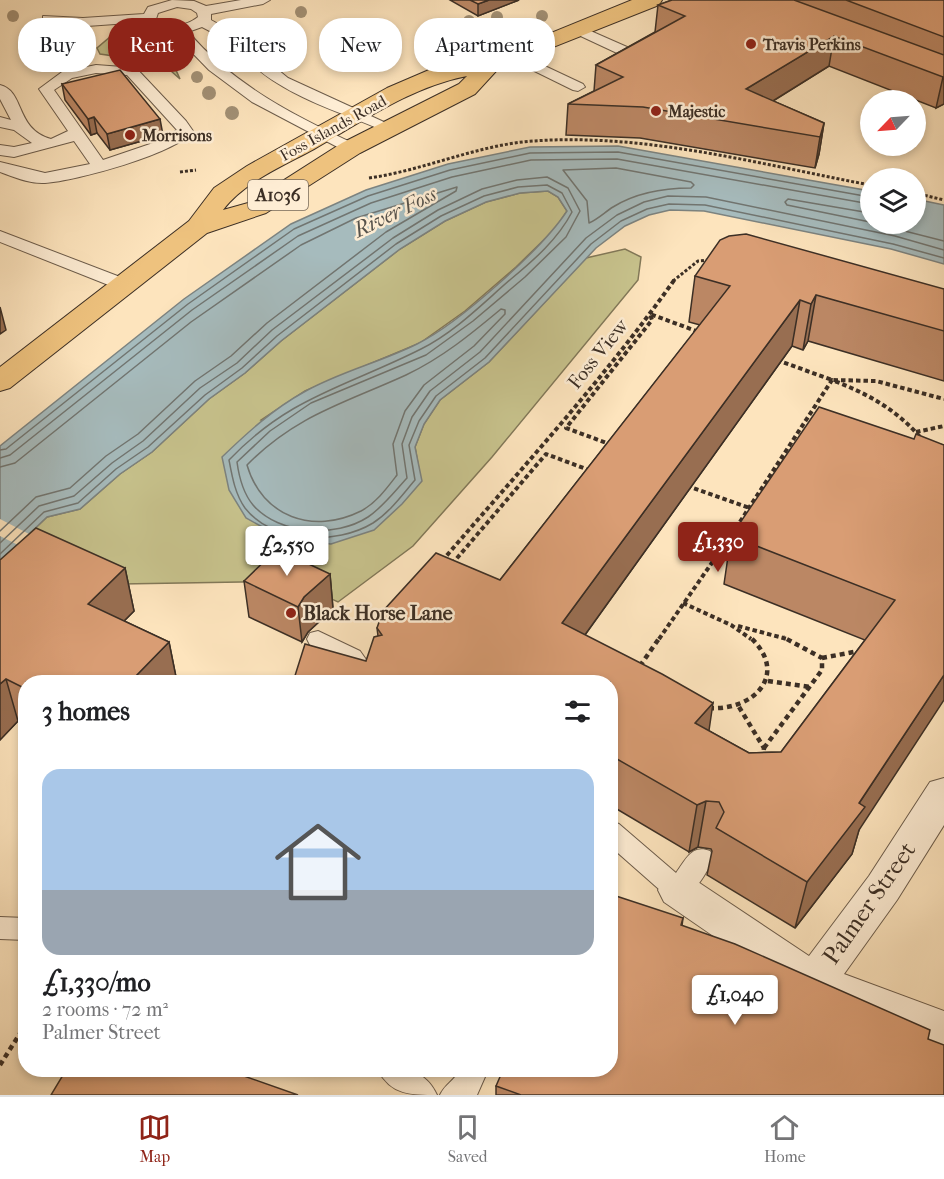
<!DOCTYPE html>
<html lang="en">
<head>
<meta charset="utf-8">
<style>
	:root { --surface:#fff; --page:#f2f2f2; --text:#202124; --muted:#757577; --line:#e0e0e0; --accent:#8f2418 }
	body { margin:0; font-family:"IM FELL French Canon",serif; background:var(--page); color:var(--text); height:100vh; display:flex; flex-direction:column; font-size:22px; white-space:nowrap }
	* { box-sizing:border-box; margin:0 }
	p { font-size:20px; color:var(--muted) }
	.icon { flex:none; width:33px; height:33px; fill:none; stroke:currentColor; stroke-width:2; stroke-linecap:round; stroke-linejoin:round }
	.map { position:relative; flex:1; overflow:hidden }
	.details { position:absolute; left:18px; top:675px; width:600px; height:402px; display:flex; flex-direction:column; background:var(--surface); border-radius:24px; box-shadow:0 3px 9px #0003 }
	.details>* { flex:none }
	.hud { position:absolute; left:18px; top:18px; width:600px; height:54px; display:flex; gap:12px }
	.needle { width:39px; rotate:245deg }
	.buttons { position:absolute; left:860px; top:90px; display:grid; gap:12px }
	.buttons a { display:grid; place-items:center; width:66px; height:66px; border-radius:50%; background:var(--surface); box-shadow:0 3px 9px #0003; font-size:30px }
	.price { position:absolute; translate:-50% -51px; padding:0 14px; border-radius:6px; background:#fff; color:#222; font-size:20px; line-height:39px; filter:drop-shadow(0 2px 3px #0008) }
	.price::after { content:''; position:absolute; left:50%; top:36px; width:18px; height:14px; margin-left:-9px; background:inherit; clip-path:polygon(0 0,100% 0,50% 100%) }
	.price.current { background:var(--accent); color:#fff }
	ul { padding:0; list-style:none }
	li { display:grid; align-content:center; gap:12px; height:318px; padding:0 24px }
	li+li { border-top:2px solid var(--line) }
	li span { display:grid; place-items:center; height:186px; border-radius:18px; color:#555 }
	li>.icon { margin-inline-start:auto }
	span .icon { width:108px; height:108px; fill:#fffc; stroke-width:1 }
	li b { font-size:26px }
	h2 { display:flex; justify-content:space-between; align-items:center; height:72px; padding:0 24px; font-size:26px }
	.chip { padding:0 21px; border-radius:24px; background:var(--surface); box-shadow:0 3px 9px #0003; font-size:21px; line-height:54px }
	.chip.current { background:var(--accent); color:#fff }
	.tab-bar { display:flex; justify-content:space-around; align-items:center; height:84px; border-top:2px solid var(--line); background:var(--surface); font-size:16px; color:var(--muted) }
	.tab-bar a { display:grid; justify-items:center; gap:3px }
	.tab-bar .current { color:var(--accent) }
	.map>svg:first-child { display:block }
</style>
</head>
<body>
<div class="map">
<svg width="944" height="1095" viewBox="0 0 944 1095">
	<rect width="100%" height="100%" fill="#fde4bd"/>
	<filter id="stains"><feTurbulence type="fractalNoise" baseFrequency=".00333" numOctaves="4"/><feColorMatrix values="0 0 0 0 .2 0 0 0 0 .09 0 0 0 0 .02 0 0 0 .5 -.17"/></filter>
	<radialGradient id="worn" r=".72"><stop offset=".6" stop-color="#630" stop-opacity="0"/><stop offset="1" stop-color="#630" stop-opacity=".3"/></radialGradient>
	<g fill="#c7c28c" stroke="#827858" stroke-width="1.5">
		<path d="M122,35C152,43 168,48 180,79L162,63L100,54L97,48L110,37Z"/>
		<path d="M548,191L558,197L567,211L555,229L516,267L465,311L420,343L305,391L261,420L421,481L415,447L424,424L440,400L489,362L586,258L625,249L641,257L638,280L492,457L413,546L338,602L292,581L121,584L23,540L47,517L80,509L120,474L152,452L209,399L245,373L281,341L400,249L445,221L486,202L520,193Z"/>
	</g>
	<path fill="#a6bbbd" stroke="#7c8380" stroke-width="1.5" d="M618,146L870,191V224H915V199L944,205V264L891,249L704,211L670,210L649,215L625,226L596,248L489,362L440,400L424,424L415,447L422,481L402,504L374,530L331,544L286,540L246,518L229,490L222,457C247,433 273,409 304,392C339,372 381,362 417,344C458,324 542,249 567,211L558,197L548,191L520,193L486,202L445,221L400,249L281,341L245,373L209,399L152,452L120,474L80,509L47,517L0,562V446L184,299L291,224L366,190L448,164L530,147Z"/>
	<path fill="#fde4bd" d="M0,519L29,534L18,545L0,536Z"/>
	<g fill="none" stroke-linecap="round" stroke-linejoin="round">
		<g stroke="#717571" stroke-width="1.5">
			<path d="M616,168L691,182L694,185L691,188C663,188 637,192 613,207C605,212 598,219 589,223L587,201L563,170Z"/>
			<path d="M870,213L788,199L785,202L787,205L870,222"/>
			<path d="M877,224L944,241"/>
			<path d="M501,309L505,310V314L474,346L424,385L405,411L393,444L397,475C387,488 376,503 361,511C313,535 262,517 247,465C296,415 345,403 406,375C442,358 471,334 501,309Z"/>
			<path d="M0,450L6,449L188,304L294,229L368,196L450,170L530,153L618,152L870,197"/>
			<path d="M0,458L10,455L192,310L298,236L371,203L452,177L531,160L617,159L870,204"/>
			<path d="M0,467L15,463L191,322L301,245L356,218L457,187L456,191L386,232L267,323L231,356L195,381L138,434L106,456L70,488L36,497L0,531"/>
			<path d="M0,543L39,506L74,496L112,463L143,441L200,388L237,363L272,330L393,238L438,210L482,189L517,180L547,177L568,188L580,211L566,237L525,277L473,321L426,355L311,403L270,431L237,462C239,477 243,493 253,505C279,535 336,538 368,517C383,507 395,491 407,478L402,444L412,417L430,391L480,352L586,238L617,215L644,202L668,196L706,197L895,236L944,250"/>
			<path d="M0,554L44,512L78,503L116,469L148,447L205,395L242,368L277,336L396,244L441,216L484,196L518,187L547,185L562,193L572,212C558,239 534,260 511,279C482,304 455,332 421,349C346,387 290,396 229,460C232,476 235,494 245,508C273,544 337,545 373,523C390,512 402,495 415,480L409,445L419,421L436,396L485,358L591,244L621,221L647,209L669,204L705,205L893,244L944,258"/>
		</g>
		<g stroke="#6c5c4b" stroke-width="2">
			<g id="lane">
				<path d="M172,0L194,1L206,6L241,0H270L263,4L211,14V20L229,30L288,78L397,128L394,131H384C348,115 310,104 277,83C250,67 231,41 202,27L188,32C234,85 294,116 357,145L359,148L357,151H345L252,102L209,70L174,34L151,29L143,22L87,26L68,55L40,62L33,58L35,55L57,49L73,25L43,22V16L83,18L144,14L148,7ZM177,7L191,9L197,13L198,17C185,27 170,28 156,19L158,13Z"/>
				<path d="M577,25L627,47L629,50L622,54L617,53L572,32V26Z"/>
				<path d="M515,52L583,84L585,87L578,91L573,90L510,59L508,56Z"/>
				<path d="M96,65L136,68L186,121L193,131C176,154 75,181 45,183C30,184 14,177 0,172V162L45,173L90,164L74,141L14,157L0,155V145L14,147L32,143L14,130L0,127V117L11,120L0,99V85C25,91 15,129 51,139L68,131L39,89L62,72ZM96,73L127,75L177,130L156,142L103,160L54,90L72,78Z"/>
				<path d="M0,231L128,280L131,284L128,288H116L0,242Z"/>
				<path d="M318,631L360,651L382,682H357L344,663L310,645L307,639L310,633Z"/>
				<path d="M610,821L619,824L676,873C686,859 692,844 710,851L714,858C705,875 690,905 669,898L610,846Z"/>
				<path d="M0,917L26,918V940L0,939Z"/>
				<path d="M378,1070C403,1067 425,1069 437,1095C411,1095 391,1095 378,1070Z"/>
				<path d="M460,1070H488L477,1095H440C445,1084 455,1080 460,1070Z"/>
			</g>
		</g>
		<g stroke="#6c5c4b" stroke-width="2">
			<path id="street" d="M944,778V825L897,900L844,974L944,1011V1051L799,995L664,902L658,890L664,878L678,873L692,878L809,956L869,876L930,782Z"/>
		</g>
		<g stroke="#3c2f25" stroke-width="2">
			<path id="primary" d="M632,0H662L659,5L498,69L475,94L360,153L266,213L207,233L10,388L0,391V367L189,221L214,188L247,166L387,88L429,70L507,51ZM467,76L459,84L342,143L248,203L223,210C244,182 283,166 314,149C363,121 411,87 467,76Z"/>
		</g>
		<g stroke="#3c2f25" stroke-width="3" stroke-dasharray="3 2" stroke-linecap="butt">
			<path d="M180,172L196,170"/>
			<path d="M369,178C425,170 477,145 533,141C646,133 759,164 870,185"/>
			<path d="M915,193L944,200"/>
			<path d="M673,281L698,261L709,260"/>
		</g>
		<g stroke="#3c2f25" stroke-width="4" stroke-dasharray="4.5 3" stroke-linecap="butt">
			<path d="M777,360L832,380L876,381L944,399"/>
			<path d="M916,432L944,426"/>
			<path d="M612,445L566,428L652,320L650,314L699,332"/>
			<path d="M687,486L750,508"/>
			<path d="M442,561C521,469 604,379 675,279"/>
			<path d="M452,564L546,454L589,470"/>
			<path d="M683,603L731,625L751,639"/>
			<path d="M738,626L787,639"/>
			<path d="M659,639L734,531L832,380C866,393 896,409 920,437"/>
		</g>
		<g stroke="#3c2f25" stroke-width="4.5" stroke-dasharray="5 4" stroke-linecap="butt">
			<path d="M822,658L859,651"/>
			<path d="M640,666L660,637"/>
			<path d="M768,681L810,687"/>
			<path d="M739,707L764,748L763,756"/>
			<path d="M709,708C754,711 790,674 750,637"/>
			<path d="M764,748L822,670V658L783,637"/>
			<path d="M0,1065L26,1024"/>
		</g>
		<use href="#lane" fill="#feedd4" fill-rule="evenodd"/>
		<use href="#street" fill="#feedd4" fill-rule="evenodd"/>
		<use href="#primary" fill="#eec27e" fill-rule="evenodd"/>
	</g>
	<g fill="#a29075">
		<circle cx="301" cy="12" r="6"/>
		<circle cx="13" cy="16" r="6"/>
		<circle cx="542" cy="16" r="6"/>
		<circle cx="497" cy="17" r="6"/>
		<circle cx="469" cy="21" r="6"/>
		<circle cx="515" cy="27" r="6"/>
		<circle cx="255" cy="31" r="6"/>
		<circle cx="489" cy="37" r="6"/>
		<circle cx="428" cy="38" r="6"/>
		<circle cx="462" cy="49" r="6"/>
		<circle cx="386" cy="57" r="6"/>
		<circle cx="283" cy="62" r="6"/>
		<circle cx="433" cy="62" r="6"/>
		<circle cx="197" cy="77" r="6"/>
		<circle cx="209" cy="93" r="7"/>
		<circle cx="232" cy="113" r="7"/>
	</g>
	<g fill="#bb8764" stroke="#3c2f25" stroke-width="1.5">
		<path d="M450,0H519L478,16Z"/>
		<path d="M672,0H944V104L936,108L829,66L773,101L824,123L819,154L815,168L640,138L566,135L568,104L594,91L596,65L655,32L658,5Z"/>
		<path d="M62,84L163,135L110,150L97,133L91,135L65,100Z"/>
		<path d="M695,276L944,289V381L808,341L803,350L792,346L585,635L709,731L749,753L781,752L865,640L724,584L731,536L914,439L944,445L859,830L852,854L795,928L707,875L712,851L711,849L698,847L689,852L610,805V682L366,661L378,636L377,628L500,580L700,325L689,322Z"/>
		<path d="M0,560L125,568L134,611L124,621L169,642L177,682H26V725L18,721L0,740Z"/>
		<path d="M330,574L333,609L308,632L302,642L249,617L244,581Z"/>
		<path d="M683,918L682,926L928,1039L944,1095H496V1086Z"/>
	</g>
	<g fill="#986e51" stroke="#3c2f25" stroke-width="1.5">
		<path d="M489,0H519L478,16V4Z"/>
		<path d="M834,36L829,66L742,120L746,89Z"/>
		<path d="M943,77H944V104L936,108Z"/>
		<path d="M94,117L97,133L91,135L88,119Z"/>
		<path d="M160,119L163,135L110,150L107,134Z"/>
		<path d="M824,123L819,154L815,168L820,137Z"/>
		<path d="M816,295L808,341L803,350L811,304Z"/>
		<path d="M800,300L792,346L559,671L562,623Z"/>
		<path d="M0,307L6,330L0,334Z"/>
		<path d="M125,568L134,611L98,647L88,604Z"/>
		<path d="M330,574L333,609L308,632L302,642L298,607L304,597Z"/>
		<path d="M169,642L177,682H130Z"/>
		<path d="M944,675V700L859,830L852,854L795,928L807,882Z"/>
		<path d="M6,679L18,721L0,740V684Z"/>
		<path d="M713,703L706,751L695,723Z"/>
		<path d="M706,801L698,847L689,852L697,805Z"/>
	</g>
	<g fill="#d99d74" stroke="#3c2f25" stroke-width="1.5">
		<path d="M470,0H489L478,4Z"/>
		<path d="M672,0H794L944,55V77H943L834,36L746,89L824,123L820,137L643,107L568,104L623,77L596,65L685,16L658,5Z"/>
		<path d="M846,0H944V37Z"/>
		<path d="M120,70L160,119L107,134L94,117L88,119L62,84Z"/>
		<path d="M746,234L944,289V331L816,295L811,304L800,300L562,623L662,674L713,703L695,723L749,753L781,752L895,600L731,536L819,407L914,439L916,434L944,445V675L859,803L865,807L807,882L716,828L724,812L719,802L706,801L697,805L610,755V682H293L305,644L366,661L374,637L382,635L377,628L383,611L436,553L500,580L730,286L695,276L720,240L729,236Z"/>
		<path d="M36,528L125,568L88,604L169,642L130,682H26V689L6,679L0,684V560Z"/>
		<path d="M277,549L330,574L304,597L298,607L244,581Z"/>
		<path d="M610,894L683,918L681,925L735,944L930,1030L928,1039L944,1045V1095H521L496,1086L503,1070H610Z"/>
		<path d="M66,1070H227L298,1095H51Z"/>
	</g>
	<g fill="#8f2418" stroke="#feedd4" stroke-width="2">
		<circle cx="751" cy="44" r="6"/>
		<circle cx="656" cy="111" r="6"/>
		<circle cx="130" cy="135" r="6"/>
		<circle cx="291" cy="613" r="6"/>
	</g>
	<g text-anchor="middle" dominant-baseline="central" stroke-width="5" stroke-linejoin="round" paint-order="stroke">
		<g font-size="16" font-weight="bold" fill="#3c2f25" stroke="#feedd4" text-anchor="start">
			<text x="763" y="44">Travis Perkins</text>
			<text x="668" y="111">Majestic</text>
			<text x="142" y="135">Morrisons</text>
		</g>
		<g font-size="16" fill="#3c2f25" stroke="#feedd4">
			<text transform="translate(333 128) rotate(-29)">Foss Islands Road</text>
		</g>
		<rect fill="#feedd4" stroke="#76685a" stroke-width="1.5" x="248" y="180" width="60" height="30" rx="4.5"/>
		<g font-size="18" font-weight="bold" fill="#3c2f25">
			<text x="278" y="195">A1036</text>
		</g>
		<g font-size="20" fill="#3c2f25" stroke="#feedd4">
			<text transform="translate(598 354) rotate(-51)">Foss View</text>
		</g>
		<g font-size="20" font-weight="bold" fill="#3c2f25" stroke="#feedd4" text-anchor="start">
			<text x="303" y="613">Black Horse Lane</text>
		</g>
		<g font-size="21" font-style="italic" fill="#56524b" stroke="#feedd4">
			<text transform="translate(395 212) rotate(-26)">River Foss</text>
		</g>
		<g font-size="24" fill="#3c2f25" stroke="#feedd4">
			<text transform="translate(869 903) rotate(-55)">Palmer Street</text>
		</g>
	</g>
	<rect width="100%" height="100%" filter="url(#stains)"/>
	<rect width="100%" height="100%" fill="url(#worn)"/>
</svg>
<div class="buttons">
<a><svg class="needle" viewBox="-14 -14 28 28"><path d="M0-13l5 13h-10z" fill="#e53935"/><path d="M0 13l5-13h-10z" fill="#757577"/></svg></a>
<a><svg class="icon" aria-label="layers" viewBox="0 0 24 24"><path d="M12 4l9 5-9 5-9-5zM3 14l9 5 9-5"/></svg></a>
</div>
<b class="price current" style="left:718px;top:573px">£1,330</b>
<b class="price" style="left:287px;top:577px">£2,550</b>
<b class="price" style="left:735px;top:1026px">£1,040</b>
<div class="hud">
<a class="chip">Buy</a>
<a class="chip current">Rent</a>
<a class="chip">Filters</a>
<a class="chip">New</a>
<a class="chip">Apartment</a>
</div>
<section class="details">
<h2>3 homes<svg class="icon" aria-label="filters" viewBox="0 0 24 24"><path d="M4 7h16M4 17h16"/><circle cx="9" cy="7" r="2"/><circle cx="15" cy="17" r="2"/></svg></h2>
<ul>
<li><span style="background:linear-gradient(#a9c7e8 65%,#9aa5b1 0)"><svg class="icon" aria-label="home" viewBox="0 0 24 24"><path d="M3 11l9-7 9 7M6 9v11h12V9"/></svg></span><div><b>£1,330/mo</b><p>2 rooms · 72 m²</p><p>Palmer Street</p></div></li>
</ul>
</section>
</div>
<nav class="tab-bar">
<a class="current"><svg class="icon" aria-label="map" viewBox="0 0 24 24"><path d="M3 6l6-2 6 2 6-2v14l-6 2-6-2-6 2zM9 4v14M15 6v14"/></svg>Map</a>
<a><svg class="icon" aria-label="saved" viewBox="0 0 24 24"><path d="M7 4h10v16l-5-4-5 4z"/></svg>Saved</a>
<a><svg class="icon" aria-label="home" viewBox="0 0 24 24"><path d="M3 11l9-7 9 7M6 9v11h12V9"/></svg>Home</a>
</nav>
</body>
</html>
